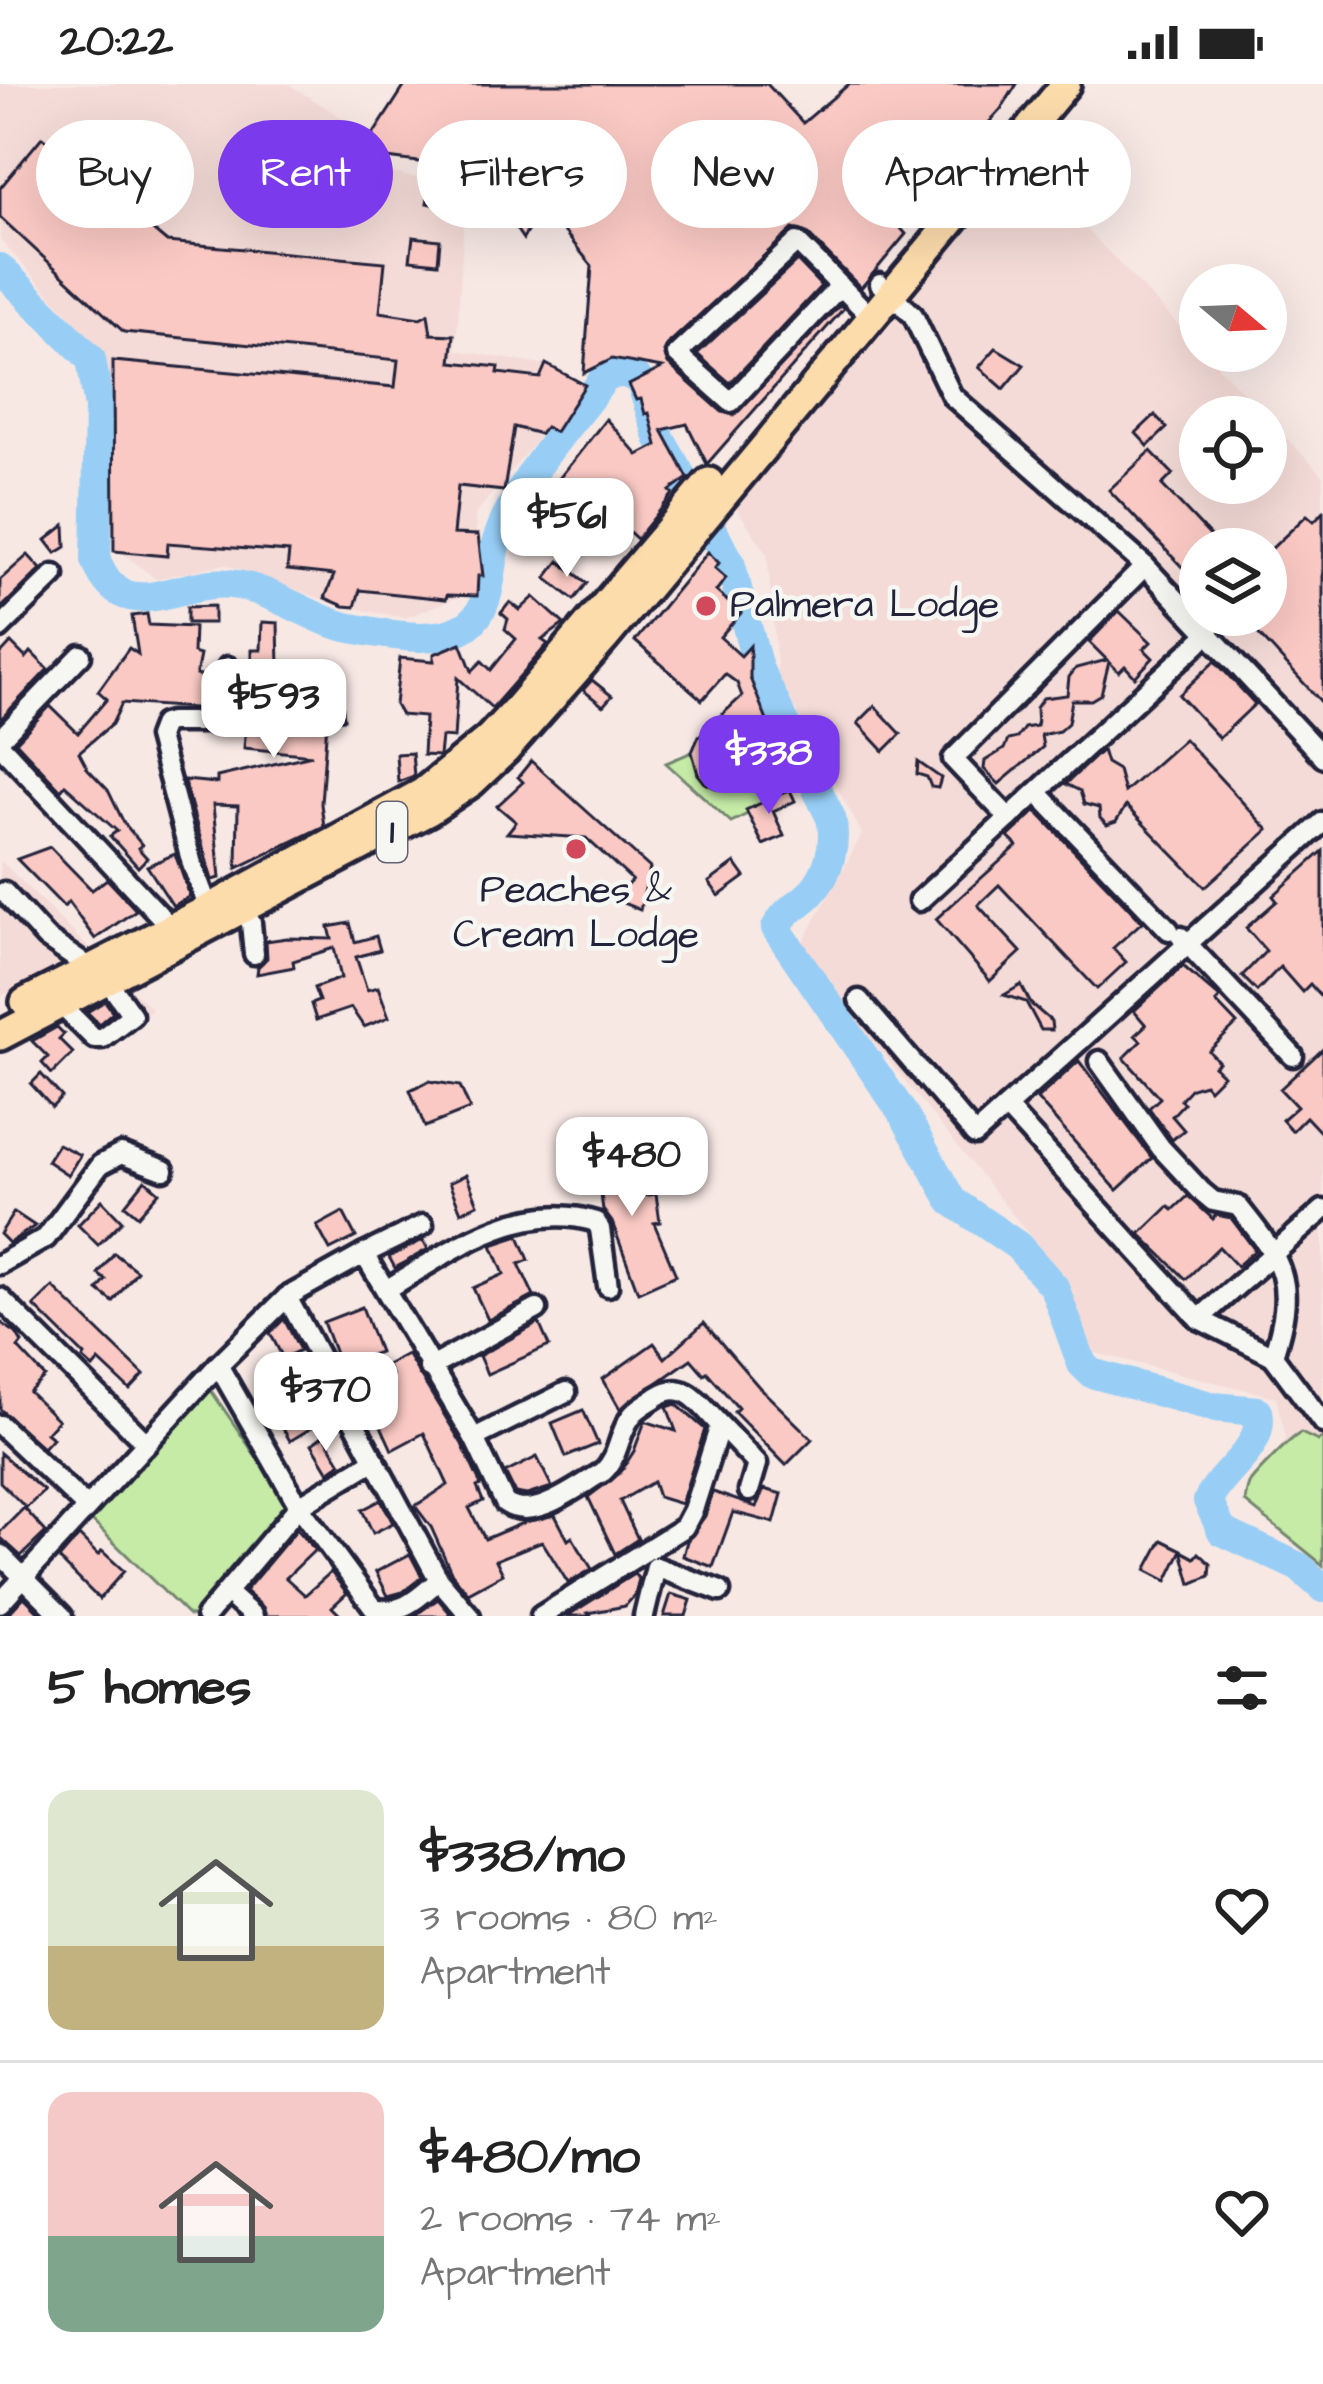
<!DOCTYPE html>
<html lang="en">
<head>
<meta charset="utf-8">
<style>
	:root { --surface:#fff; --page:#f6f6f6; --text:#222; --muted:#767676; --line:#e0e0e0; --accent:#7c3aed }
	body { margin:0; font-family:"Architects Daughter",sans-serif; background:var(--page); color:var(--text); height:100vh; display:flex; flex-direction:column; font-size:45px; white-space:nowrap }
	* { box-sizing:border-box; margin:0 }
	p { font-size:39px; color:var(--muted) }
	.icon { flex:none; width:66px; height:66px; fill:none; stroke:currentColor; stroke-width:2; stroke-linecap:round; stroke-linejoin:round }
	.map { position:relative; height:1532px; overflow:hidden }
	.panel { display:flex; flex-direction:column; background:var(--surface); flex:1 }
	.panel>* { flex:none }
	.top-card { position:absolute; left:36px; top:36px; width:1251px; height:108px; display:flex; gap:24px }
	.needle { width:78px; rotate:109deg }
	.fabs { position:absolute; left:1179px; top:180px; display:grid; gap:24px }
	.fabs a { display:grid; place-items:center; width:108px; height:108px; border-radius:50%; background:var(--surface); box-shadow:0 12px 48px #0002; font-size:60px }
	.price { position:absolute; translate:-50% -102px; padding:0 27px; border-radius:24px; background:#fff; color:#222; font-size:39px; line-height:78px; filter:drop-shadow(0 3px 6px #0008) }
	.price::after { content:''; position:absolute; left:50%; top:72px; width:36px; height:27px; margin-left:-18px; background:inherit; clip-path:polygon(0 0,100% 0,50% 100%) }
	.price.on { background:var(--accent); color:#fff }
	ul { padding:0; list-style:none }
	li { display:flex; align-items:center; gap:36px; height:300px; padding:0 48px }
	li+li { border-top:3px solid var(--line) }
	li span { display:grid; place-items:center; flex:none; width:336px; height:240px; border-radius:24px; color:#555 }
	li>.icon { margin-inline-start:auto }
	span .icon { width:144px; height:144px; fill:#fffc; stroke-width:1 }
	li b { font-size:51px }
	h2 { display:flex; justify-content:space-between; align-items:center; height:144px; padding:0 48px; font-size:51px }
	.tag { padding:0 42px; border-radius:54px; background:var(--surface); box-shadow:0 12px 48px #0002; font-size:42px; line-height:108px }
	.tag.on { background:var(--accent); color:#fff }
	.status { display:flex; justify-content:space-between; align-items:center; height:84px; padding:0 60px; background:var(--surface); direction:ltr }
	.status svg { height:33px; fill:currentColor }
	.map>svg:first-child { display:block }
</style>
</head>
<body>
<div class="status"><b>20:22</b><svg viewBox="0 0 49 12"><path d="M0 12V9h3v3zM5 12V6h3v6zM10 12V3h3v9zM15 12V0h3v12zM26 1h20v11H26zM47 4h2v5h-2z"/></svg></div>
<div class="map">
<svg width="1323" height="1532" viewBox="0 0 1323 1532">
	<rect width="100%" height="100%" fill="#f7e8e4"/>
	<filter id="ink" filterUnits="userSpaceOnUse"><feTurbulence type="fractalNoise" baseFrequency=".00833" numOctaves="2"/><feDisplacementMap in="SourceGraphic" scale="24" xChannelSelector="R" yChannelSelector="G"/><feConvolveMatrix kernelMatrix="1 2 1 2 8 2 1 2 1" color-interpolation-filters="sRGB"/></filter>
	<g filter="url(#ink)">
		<g fill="#f4dbd7" fill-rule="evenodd">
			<path d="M0,0H288L360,45L348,79L466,105L456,266L547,282L578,307L475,430L481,504L405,534L338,521L224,480L156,495L121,468L99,264L0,156Z"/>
			<path d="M1025,81L1323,392V1481L1245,1418L1248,1400L1271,1380L1286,1355L1276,1313L1091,1268L1064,1194L799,866L862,750L778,592L767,470L732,417ZM1200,333H1266V399H1200ZM1200,465H1266V531H1200Z"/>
			<path d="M0,776L91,866L0,913Z"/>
			<path d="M125,899L152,925L96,969L56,935Z"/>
		</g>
		<g fill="#c5eba6" stroke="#748670" stroke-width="3">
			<path d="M692,668L698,690L718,705L741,701L755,680L773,672L783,713L731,738L666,679Z"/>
			<path d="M210,1305L292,1425L197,1532H189L91,1436Z"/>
			<path d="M1301,1349L1318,1357L1323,1353V1481L1245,1418C1246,1412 1247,1403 1250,1398C1257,1389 1291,1353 1301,1349Z"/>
		</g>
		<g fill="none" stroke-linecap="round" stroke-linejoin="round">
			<path stroke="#98cef6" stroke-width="30" d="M0,184L91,275L99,324L96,476C119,538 165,505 212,500C263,495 304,535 351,544C384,550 438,562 468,541C493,523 489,484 497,457C517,397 566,346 603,296C617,286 627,287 641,298L659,353L730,478L758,584L831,734C837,760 829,789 811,809C796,825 789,821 776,844L904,1031L952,1117L1018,1162L1054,1203L1082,1280L1091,1289L1214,1323L1258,1327C1266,1365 1221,1386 1208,1417L1222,1447L1299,1483L1323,1504"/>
		</g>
		<g fill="#fac9c4" stroke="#22223b" stroke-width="3">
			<path d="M406,0H767L803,39L849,0H1017L1001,25L898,141L906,150L861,204L807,149L793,145L668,260L664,268L668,280L722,328L734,331L840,221L844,224L707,380L687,340L662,346L688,394L670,407L673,410L637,455L625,444L601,468L565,438L548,456L534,440L544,429L551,436L569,414L554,401L606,335L638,371L657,361L649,329L645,330L641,315L636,316L629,301L662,284L612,275L584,289L592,182L542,120L523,155L493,111L467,93L461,125L427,119L434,80L379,73L378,85L365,84L367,69L362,68Z"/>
			<path d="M42,53L167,158L385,178L380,228L420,234L428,230L431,250L454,251L451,278L499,283L498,289L540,294L546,280L585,301L555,348L545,343L540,350L514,343L504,407L458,402L453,450L478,451L483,492H478L477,512L447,511L446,515L360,506L355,523L344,522L325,514L334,491L287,486L289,468L168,459L167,472L114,467L113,277L395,303L398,276L124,248L0,133V104Z"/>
			<path d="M302,101L316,103L312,126L298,123Z"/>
			<path d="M413,153L440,156L438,179L410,176Z"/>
			<path d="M797,177L821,202L730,299L697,270Z"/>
			<path d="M996,264L1024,281L1004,305L979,283Z"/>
			<path d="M1155,331L1167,344L1148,362L1136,349Z"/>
			<path d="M1151,367L1173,390L1162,401L1215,457L1206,465H1200V471L1185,486L1109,406Z"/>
			<path d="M1323,428V620L1241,531H1266V470L1307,431L1314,437Z"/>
			<path d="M65,441L66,463L56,469L46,456Z"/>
			<path d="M708,468L719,479L715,484L726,494L716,507L741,529L720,553L741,572L750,562V594L773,652V673L755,680L749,694L731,704L718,705L705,699L698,690L692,668L699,652L742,612L737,599L725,590L702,616L635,557Z"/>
			<path d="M28,471L41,485L0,525V496Z"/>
			<path d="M559,477L587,499L574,516L546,494Z"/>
			<path d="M534,513L564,540L542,556L548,560L492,624L458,594L454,654L441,653L439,672L423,671L425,633L401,631L395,621L400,574L434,577V570L461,559L472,587L482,577L491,586L516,555L505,545L508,535L501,529L510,518L520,526Z"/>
			<path d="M214,522V539H187V523Z"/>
			<path d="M1119,527L1151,558L1144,565L1153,574L1135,593L1125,582L1119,588L1109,578L1101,610L1091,616H1072L1068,639L1059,647L1041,651L1043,663L999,700L984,685L985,677L1004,665L1008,656L1017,654L1024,644L1037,642L1036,624L1043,614L1067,611L1069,593L1076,584L1107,576L1089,558Z"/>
			<path d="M147,530L149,541L194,543L193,569L200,571L196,591L215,595L209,625L122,619L112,640L79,668L88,685L108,706L124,739L142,761L138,764L147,774L138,783L110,752L117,747L65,701L61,706L16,658L50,622L78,649L107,615L98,607L129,564L138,570L132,532Z"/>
			<path d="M262,538L278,539L279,584L328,586L327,607L341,606L344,635L327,637L321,720L324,742L237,784L238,722L213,721L220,794L212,796L184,696L217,699V693L312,671L244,664L247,630L252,631L255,587H252V566H261Z"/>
			<path d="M11,559L26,574L31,568L48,585L0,636V571Z"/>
			<path d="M1215,577L1255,620L1219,654L1179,611Z"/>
			<path d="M592,596L612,612L603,622L583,606Z"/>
			<path d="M875,622L901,650L884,667L858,639Z"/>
			<path d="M1184,655L1268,746L1205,803L1126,722L1116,738L1107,741L1100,734L1099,724L1084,720L1080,707L1066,700L1102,666L1106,679L1118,686L1124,708Z"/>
			<path d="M412,669L414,692L398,698L396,670Z"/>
			<path d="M531,677L650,784L640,826L613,815L632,796L586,754L507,749L516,738L497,722L523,698L518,693Z"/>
			<path d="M918,678L941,694L938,704L931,703L927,693L917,690Z"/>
			<path d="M790,706L795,717L773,727L784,752L763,761L746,726Z"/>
			<path d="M1036,727L1142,838L1113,864L1126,878L1097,905L999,801L978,821L1021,868L990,897L936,835L1017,762L1008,753Z"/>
			<path d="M50,763L92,806L107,795L136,826L95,855L68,818L64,823L17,775Z"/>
			<path d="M1323,767V915L1310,900L1302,908L1280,883L1257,907L1242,892L1266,867L1246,844L1277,817L1273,812Z"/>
			<path d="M175,770L190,812L173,822L147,782Z"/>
			<path d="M735,779L745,793L719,812L709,798Z"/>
			<path d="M350,839L355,858L376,852L380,866L356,873L367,906L378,903L389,933L364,943L351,924L316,936L311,920L319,917L314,904L341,894L334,864L293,877L294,883L257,890L258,883L267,874L266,857L287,854L332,855L329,843Z"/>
			<path d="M1183,882L1220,914L1216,918L1237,940L1209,967L1219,978L1214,982L1223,991L1209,1005L1205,1000L1191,1004L1180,1016L1184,1019L1172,1032L1184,1046L1172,1056L1149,1024L1160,1014L1124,974L1141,957L1135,951L1146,941L1134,927Z"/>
			<path d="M1021,901L1031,920L1051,937L1052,946H1041L1026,918L1004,911Z"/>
			<path d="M105,917L113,928L99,940L87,928Z"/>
			<path d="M57,943L64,950L59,955L73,969L52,990L42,979L48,973L32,957Z"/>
			<path d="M1323,965V1051L1306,1033L1292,1047L1282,1036L1297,1023L1280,1005Z"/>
			<path d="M1079,977L1152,1074L1117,1106L1037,1015Z"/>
			<path d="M41,990L62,1013L52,1023L31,1000Z"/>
			<path d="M429,997L460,1002L470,1025L425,1043L410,1006Z"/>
			<path d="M58,1060L80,1071L68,1091L47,1077Z"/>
			<path d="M632,1067L635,1113L656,1110L660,1138L654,1139L676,1191L638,1208L612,1138L603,1126L600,1103H595L592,1070Z"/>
			<path d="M466,1091L478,1120L461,1128L449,1099Z"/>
			<path d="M145,1096L159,1108L138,1132L125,1121Z"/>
			<path d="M1188,1112L1213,1135L1216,1131L1231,1134L1255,1166L1237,1182L1219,1163L1186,1195L1140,1150L1169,1122L1173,1126Z"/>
			<path d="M102,1116L122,1137L98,1161L78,1141Z"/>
			<path d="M14,1128L35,1142L9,1159L0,1150Z"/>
			<path d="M343,1128L356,1153L330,1166L317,1142Z"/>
			<path d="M519,1152L529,1176L519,1180L534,1212L488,1236L473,1204L504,1190L492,1161Z"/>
			<path d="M423,1156L428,1165L395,1184L389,1173Z"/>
			<path d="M114,1169L137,1187L113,1218L98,1206L106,1196L98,1190Z"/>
			<path d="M53,1203L144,1291L130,1306L99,1277L93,1284L83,1275L85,1272L34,1222Z"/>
			<path d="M362,1223L379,1268L340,1283L323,1238Z"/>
			<path d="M284,1235L300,1266L283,1274L270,1249Z"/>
			<path d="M0,1238L16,1249L22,1259L18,1264L45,1293L29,1308L58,1336L46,1349L52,1354L43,1364L0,1325Z"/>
			<path d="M539,1239L549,1262L487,1290L479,1272Z"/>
			<path d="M704,1239L759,1303L812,1355L786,1381L734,1328L738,1324L707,1288L704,1290L691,1275L620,1325L603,1295L654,1259L665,1274Z"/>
			<path d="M407,1270L462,1360L481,1401L477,1403L483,1417L469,1424L485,1455L525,1438L555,1431L568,1456L572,1453L592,1485L568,1499L542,1457L496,1476L503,1490L468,1509L452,1490L431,1443L415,1422L448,1401L424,1349L392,1366L366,1309L392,1292L386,1281Z"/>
			<path d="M314,1291L325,1312L301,1323L313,1343L290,1357L267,1316Z"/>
			<path d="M676,1320L705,1345L681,1420L658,1413L653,1398L620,1417L638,1455L615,1470L588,1413L620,1389L634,1367L645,1337L676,1347L667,1323Z"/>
			<path d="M583,1326L598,1360L566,1373L552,1339Z"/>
			<path d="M324,1351L341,1379L329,1388L312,1360Z"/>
			<path d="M0,1369L44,1407L26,1424L0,1398Z"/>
			<path d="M537,1373L552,1403L527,1411L515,1409L505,1389Z"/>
			<path d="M764,1405L782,1410L774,1439L733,1428L713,1483L683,1472L687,1457L705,1432L713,1408L756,1423Z"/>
			<path d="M381,1416L393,1439L373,1449L362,1426Z"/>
			<path d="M24,1424L46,1448L21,1472L0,1453V1448Z"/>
			<path d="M297,1445L315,1466L286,1494L305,1511L331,1488L347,1509L332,1523L341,1532H266L263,1523L245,1507Z"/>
			<path d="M79,1452L98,1471L102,1467L124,1487L99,1515L59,1475Z"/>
			<path d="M1162,1456L1182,1466L1167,1497L1146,1486Z"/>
			<path d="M1182,1467L1195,1474L1199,1469L1211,1480L1210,1492L1191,1500Z"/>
			<path d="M410,1470L422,1493L403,1508L388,1512L376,1488Z"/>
			<path d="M634,1490L639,1495L635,1511L625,1522L588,1529L591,1532H567Z"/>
			<path d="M671,1510L691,1516L686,1532H664Z"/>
			<path d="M24,1513L43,1532H3L10,1528Z"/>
			<path d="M438,1515L450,1529L447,1532H414Z"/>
		</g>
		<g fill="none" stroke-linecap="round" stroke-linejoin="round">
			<g stroke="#22223b" stroke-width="27">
				<g id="minor">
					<path d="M880,200L913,231L952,312L1145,482L1323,673"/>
					<path d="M840,202L731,318L677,270L797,158L872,234"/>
					<path d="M0,544L54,491"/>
					<path d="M0,655L81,571"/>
					<path d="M0,661L177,850"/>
					<path d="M1037,708L1169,846"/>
					<path d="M1009,734L953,675L1145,482"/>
					<path d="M4,808L46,854L107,896L132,931L102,954H94L54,914"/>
					<path d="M919,817L1210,548"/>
					<path d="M239,819L251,839L254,870"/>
					<path d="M212,833L192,780L158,653L163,640L170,638H223L231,635L236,617L228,583"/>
					<path d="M1181,853L1293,972"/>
					<path d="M859,916L975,1051L1323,738"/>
					<path d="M1099,977L1161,1064L1201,1107L1213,1117L1238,1122C1284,1179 1297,1198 1273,1272L1323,1339"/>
					<path d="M1006,1023L1199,1235L1273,1272"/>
					<path d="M364,1170L423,1141"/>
					<path d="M0,1180L46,1154L100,1081L121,1070L164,1086"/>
					<path d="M386,1206C447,1169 521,1114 596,1138L600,1145L608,1202"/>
					<path d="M287,1213L439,1496L470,1532"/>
					<path d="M0,1214L147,1360"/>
					<path d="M1199,1235L1323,1126"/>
					<path d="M218,1281L299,1422L374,1524C402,1532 419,1513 439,1496"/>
					<path d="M429,1284L537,1225"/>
					<path d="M0,1341L86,1423"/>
					<path d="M720,1341L757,1380L749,1407"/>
					<path d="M474,1354L566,1308"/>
					<path d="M0,1470L62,1532"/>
					<path d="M227,1509L253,1532"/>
					<path d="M0,1519L218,1281L287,1213L364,1170L474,1354L505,1419C533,1439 576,1403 603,1388C620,1373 618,1346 634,1329C641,1322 651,1317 658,1312C686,1294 701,1322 720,1341L693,1426L684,1443L541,1532"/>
					<path d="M206,1532L299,1422L375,1376"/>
					<path d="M644,1532L656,1483L720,1507"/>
				</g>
			</g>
			<g stroke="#22223b" stroke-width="36">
				<g id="highway">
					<path d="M25,918L208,825L423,708L488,655L517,624L709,398"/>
					<path d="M0,952L429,727L472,698L505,667L605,554L1066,0"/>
				</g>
			</g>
			<use href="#minor" stroke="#f6f6f2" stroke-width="18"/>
			<use href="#highway" stroke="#fddcac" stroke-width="27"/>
		</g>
	</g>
	<g fill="#d1495b" stroke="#f6f6f2" stroke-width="4.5">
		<circle cx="706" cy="522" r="12"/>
		<circle cx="576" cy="765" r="12"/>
	</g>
	<g text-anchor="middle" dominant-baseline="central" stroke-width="9" stroke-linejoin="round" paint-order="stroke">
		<rect fill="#f6f6f2" stroke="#626272" stroke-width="3" x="377" y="718" width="30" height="60" rx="9"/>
		<g font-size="36" font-weight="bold" fill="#22223b">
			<text x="392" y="748">1</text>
		</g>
		<g font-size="39" fill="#22223b" stroke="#f6f6f2" text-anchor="start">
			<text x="730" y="522">Palmera Lodge</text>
			<text x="576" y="807" text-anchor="middle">Peaches &amp;<tspan x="576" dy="45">Cream Lodge</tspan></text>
		</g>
	</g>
</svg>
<div class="fabs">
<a><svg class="needle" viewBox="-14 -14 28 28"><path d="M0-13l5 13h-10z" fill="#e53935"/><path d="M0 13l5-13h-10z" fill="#767676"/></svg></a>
<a><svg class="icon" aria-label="locate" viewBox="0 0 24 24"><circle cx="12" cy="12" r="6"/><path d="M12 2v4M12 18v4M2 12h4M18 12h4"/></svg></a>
<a><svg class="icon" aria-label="layers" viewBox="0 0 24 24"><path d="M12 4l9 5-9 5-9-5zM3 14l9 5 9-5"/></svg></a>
</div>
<b class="price" style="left:567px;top:496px">$561</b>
<b class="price" style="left:274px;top:677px">$593</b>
<b class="price on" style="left:769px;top:733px">$338</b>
<b class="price" style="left:632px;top:1135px">$480</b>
<b class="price" style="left:326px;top:1370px">$370</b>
<div class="top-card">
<a class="tag">Buy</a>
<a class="tag on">Rent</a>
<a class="tag">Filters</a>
<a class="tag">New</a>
<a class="tag">Apartment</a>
</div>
</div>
<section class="panel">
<h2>5 homes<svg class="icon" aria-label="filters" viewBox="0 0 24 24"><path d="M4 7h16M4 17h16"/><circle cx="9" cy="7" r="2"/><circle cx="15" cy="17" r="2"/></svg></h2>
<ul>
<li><span style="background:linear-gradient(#dfe7d0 65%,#c2b280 0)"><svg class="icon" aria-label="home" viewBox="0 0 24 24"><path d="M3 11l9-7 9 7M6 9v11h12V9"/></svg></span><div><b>$338/mo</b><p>3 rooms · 80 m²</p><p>Apartment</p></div><svg class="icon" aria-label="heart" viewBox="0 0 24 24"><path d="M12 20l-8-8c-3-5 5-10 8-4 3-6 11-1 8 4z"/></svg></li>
<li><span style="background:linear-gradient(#f6c9c9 60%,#7fa58c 0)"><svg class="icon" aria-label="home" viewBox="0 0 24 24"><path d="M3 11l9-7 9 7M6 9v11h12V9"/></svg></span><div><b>$480/mo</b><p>2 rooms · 74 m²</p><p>Apartment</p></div><svg class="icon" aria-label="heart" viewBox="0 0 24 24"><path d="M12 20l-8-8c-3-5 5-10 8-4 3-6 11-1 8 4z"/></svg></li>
</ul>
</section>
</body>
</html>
